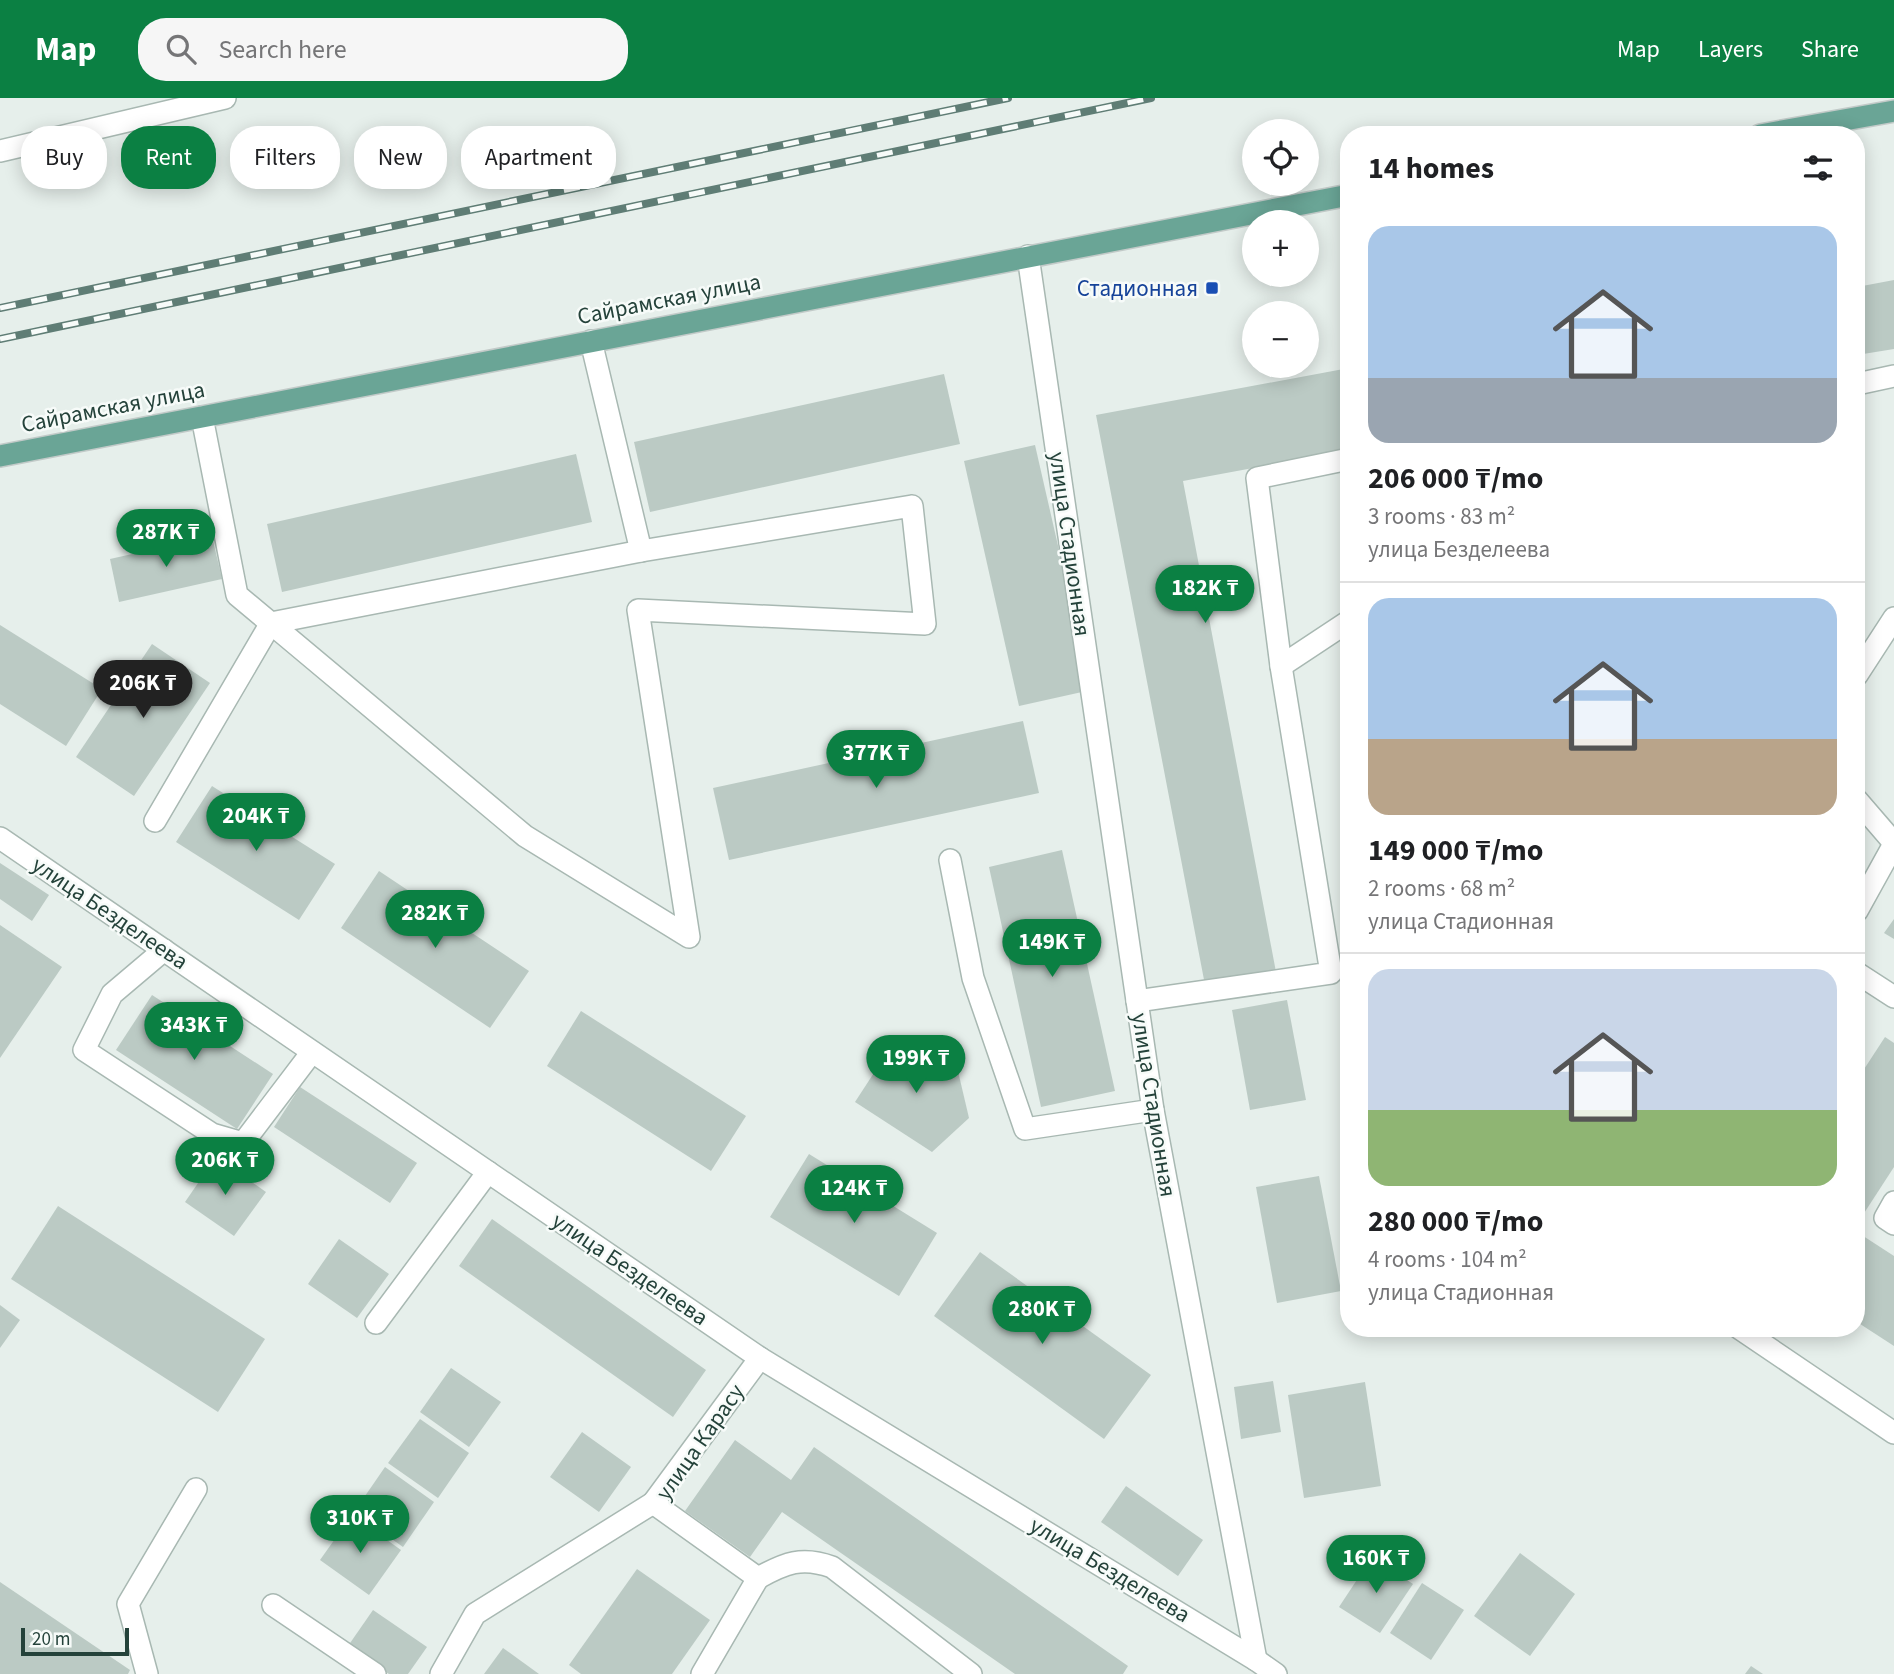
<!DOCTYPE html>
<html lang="en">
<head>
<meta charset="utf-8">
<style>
	:root { --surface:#fff; --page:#f6f6f6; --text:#202124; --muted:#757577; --line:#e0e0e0; --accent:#0b8043 }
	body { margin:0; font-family:"Source Sans 3",sans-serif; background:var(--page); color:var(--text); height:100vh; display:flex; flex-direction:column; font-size:26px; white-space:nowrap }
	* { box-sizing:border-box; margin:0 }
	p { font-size:23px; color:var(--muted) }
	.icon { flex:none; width:38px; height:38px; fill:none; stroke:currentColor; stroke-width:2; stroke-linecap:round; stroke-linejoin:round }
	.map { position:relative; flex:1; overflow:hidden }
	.details { position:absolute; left:1340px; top:28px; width:525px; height:1211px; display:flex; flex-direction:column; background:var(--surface); border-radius:28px; box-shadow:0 4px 18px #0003 }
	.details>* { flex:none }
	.banner { position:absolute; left:21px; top:28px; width:665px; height:63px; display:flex; gap:14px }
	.controls { position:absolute; left:1242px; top:21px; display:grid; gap:14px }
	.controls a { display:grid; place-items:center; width:77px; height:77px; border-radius:50%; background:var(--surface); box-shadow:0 4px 18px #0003; font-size:35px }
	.scale { position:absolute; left:21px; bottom:18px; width:108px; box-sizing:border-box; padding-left:7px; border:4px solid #24423a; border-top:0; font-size:19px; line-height:24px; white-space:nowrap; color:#24423a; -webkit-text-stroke:5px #f7fbf9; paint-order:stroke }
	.price { position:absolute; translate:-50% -60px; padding:0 16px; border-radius:24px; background:var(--accent); color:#fff; font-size:23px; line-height:46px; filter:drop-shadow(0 2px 4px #0008) }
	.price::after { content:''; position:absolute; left:50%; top:42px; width:21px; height:16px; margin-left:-10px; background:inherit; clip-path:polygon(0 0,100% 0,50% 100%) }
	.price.selected { background:#222; color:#fff }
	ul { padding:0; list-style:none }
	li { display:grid; align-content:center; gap:14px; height:371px; padding:0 28px }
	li+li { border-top:2px solid var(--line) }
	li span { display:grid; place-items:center; height:217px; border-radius:21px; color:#555 }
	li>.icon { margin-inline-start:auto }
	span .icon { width:126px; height:126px; fill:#fffc; stroke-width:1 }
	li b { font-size:30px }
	h2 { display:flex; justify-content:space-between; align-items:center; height:84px; padding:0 28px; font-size:30px }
	.chip { padding:0 24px; border-radius:28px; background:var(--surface); box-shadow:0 4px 18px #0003; font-size:24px; line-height:63px }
	.chip.selected { background:var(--accent); color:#fff }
	header { display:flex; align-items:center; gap:42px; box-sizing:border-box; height:98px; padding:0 35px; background:var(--accent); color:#fff }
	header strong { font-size:33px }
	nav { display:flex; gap:38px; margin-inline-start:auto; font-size:24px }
	.search { width:490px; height:63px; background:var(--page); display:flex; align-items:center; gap:18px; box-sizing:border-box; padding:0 24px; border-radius:28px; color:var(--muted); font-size:26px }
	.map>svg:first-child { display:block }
</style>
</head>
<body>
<header>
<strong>Map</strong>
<div class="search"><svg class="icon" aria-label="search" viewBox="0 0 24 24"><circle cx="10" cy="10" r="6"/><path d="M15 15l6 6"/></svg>Search here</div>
<nav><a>Map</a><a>Layers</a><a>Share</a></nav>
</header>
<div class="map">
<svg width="1894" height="1576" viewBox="0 0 1894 1576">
	<rect width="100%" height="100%" fill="#e6efeb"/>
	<g fill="#bbcac4">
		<path d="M1894,182V251L1857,257V189Z"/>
		<path d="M1349,270V352L1183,383L1276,874L1205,887L1096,317Z"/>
		<path d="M944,276L960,346L650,414L634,344Z"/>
		<path d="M1035,347L1091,592L1019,608L964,363Z"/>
		<path d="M576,356L592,424L282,494L267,426Z"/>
		<path d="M212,438L222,481L119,504L110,461Z"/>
		<path d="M0,527L102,591L66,648L0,606Z"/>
		<path d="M152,546L210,585L134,698L76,659Z"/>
		<path d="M1023,623L1039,695L729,762L713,690Z"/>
		<path d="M212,688L335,766L299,822L176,744Z"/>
		<path d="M1062,752L1115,993L1041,1009L989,769Z"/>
		<path d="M0,765L49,797L32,823L0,801Z"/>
		<path d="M379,773L529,873L490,930L341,830Z"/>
		<path d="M1894,821V841L1884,835Z"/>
		<path d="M0,827L62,869L0,960Z"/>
		<path d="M152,897L273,976L237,1031L116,952Z"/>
		<path d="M1287,902L1306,1002L1250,1012L1232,912Z"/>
		<path d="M581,913L746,1018L711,1073L547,968Z"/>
		<path d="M1885,939L1894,945V1069L1857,1126V982Z"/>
		<path d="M896,941L957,969L969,1020L932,1054L855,1004Z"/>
		<path d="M300,989L417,1065L390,1105L274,1029Z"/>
		<path d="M809,1056L937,1135L899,1198L770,1119Z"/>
		<path d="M216,1059L266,1094L234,1138L185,1104Z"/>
		<path d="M1319,1078L1341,1193L1277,1205L1256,1089Z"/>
		<path d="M58,1108L265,1241L218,1314L11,1181Z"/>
		<path d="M492,1121L706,1272L673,1319L459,1168Z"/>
		<path d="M1857,1134L1894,1158V1248L1857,1224Z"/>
		<path d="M339,1141L389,1176L357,1220L308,1186Z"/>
		<path d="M980,1154L1151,1277L1104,1341L934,1218Z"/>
		<path d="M0,1207L20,1222L0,1250Z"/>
		<path d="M451,1270L501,1304L469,1349L420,1314Z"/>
		<path d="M1273,1283L1281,1334L1241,1341L1234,1289Z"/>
		<path d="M1365,1284L1381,1388L1304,1400L1288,1297Z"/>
		<path d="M420,1321L469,1355L438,1400L388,1365Z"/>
		<path d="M582,1334L631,1369L599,1414L550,1379Z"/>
		<path d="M735,1342L791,1382L814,1349L1128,1568L1123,1576H1015L782,1414L750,1459L685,1413Z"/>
		<path d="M385,1369L434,1404L403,1449L354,1414Z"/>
		<path d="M1126,1388L1203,1442L1178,1478L1101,1424Z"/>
		<path d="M352,1417L401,1452L369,1497L320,1462Z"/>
		<path d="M1520,1455L1575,1496L1530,1558L1474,1518Z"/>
		<path d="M1372,1459L1413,1486L1380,1535L1339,1509Z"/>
		<path d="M637,1471L710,1522L672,1576H581L569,1567Z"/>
		<path d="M0,1484L130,1572L128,1576H0Z"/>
		<path d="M1422,1485L1464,1512L1431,1562L1390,1535Z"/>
		<path d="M373,1512L427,1549L408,1576H389L348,1548Z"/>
		<path d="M503,1550L539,1576H484Z"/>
		<path d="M1751,1568L1763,1576H1745Z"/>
	</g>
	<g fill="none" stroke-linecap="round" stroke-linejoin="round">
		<g stroke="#a8b8b2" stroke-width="24">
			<g id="minor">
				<path d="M0,53L225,0"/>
				<path d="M1028,158L1153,1012L1256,1562"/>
				<path d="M1857,286L1894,278"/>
				<path d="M202,319L237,497L525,738L689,839L638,512L925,526L912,408L641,453L591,243"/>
				<path d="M1281,568L1349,523"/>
				<path d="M1857,577L1894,520"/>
				<path d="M1857,702L1894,745"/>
				<path d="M155,723L271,525L641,453"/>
				<path d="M0,740L760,1260L1256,1562L1276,1576"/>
				<path d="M950,762L973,880L1025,1031L1153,1012"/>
				<path d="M1857,813L1894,746"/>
				<path d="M164,852L112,896L84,952L212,1036L243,1045L312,954"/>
				<path d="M1857,875L1894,899"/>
				<path d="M1137,903L1331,875L1281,568L1257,380L1349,361"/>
				<path d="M1894,1104L1885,1120L1894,1126"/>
				<path d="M376,1225L488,1074"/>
				<path d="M1739,1230L1894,1335"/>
				<path d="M758,1480L653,1405L760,1260"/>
				<path d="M758,1480C785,1465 802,1458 832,1469L971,1576"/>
				<path d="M273,1507L375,1576"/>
				<path d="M147,1576L128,1506L196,1391"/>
				<path d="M441,1576L475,1516L653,1405"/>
				<path d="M702,1576L758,1480"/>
			</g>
		</g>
		<g stroke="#c2cac8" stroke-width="24">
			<g id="major">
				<path d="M1760,37L1894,13"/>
				<path d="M0,358L1349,97"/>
			</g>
		</g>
		<use href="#minor" stroke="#fff" stroke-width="21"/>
		<use href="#major" stroke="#6aa596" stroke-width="21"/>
		<g stroke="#5f7d75" stroke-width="8">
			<g id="rail">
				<path d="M0,210L1008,0"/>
				<path d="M0,241L1151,0"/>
			</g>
		</g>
		<use href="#rail" stroke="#f7fbf9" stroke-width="5" stroke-dasharray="16" stroke-linecap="butt"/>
	</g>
	<rect fill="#1a4fb4" stroke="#f7fbf9" stroke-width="2.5" x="1205" y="183" width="14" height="14" rx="3.5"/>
	<g text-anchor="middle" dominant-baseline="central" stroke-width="5" stroke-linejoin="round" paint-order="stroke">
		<g font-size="23" fill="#164399" stroke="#f7fbf9" text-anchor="end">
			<text x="1198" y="190">Стадионная</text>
		</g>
		<g font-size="23" fill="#24423a" stroke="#f7fbf9">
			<text transform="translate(669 201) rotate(-11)">Сайрамская улица</text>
			<text transform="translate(113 309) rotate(-11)">Сайрамская улица</text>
			<text transform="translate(1070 446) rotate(82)">улица Стадионная</text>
			<text transform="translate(110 815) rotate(34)">улица Безделеева</text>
			<text transform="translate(1154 1007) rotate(81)">улица Стадионная</text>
			<text transform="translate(630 1171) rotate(34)">улица Безделеева</text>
			<text transform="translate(700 1344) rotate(-55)">улица Карасу</text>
			<text transform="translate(1110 1472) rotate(31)">улица Безделеева</text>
		</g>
	</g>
</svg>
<div class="controls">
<a><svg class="icon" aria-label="locate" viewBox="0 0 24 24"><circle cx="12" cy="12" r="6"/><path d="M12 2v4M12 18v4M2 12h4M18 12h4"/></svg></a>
<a>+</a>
<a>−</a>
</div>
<div class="scale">20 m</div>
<b class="price" style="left:166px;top:471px">287K ₸</b>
<b class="price" style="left:1205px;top:527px">182K ₸</b>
<b class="price selected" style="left:143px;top:622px">206K ₸</b>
<b class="price" style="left:876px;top:692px">377K ₸</b>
<b class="price" style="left:256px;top:755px">204K ₸</b>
<b class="price" style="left:435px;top:852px">282K ₸</b>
<b class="price" style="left:1052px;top:881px">149K ₸</b>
<b class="price" style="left:194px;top:964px">343K ₸</b>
<b class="price" style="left:916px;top:997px">199K ₸</b>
<b class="price" style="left:225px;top:1099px">206K ₸</b>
<b class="price" style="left:854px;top:1127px">124K ₸</b>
<b class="price" style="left:1042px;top:1248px">280K ₸</b>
<b class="price" style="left:360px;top:1457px">310K ₸</b>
<b class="price" style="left:1376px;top:1497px">160K ₸</b>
<div class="banner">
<a class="chip">Buy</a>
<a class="chip selected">Rent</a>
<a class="chip">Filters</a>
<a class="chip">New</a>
<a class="chip">Apartment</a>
</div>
<section class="details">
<h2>14 homes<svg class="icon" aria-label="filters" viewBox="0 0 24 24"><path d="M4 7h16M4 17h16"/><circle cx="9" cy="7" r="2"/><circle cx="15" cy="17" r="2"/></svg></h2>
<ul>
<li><span style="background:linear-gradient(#a9c7e8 70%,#9aa5b1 0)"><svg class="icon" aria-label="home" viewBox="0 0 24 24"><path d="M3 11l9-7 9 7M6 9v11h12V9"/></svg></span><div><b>206 000 ₸/mo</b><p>3 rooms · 83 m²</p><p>улица Безделеева</p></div></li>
<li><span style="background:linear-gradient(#a9c7e8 65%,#b9a48a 0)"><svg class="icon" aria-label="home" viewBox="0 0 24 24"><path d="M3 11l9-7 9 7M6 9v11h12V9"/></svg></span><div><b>149 000 ₸/mo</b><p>2 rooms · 68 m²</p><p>улица Стадионная</p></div></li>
<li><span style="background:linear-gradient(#c9d6e8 65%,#8fb573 0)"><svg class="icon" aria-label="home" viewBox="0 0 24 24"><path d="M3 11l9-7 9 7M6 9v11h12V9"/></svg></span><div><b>280 000 ₸/mo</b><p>4 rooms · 104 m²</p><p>улица Стадионная</p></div></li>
</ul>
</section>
</div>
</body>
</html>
